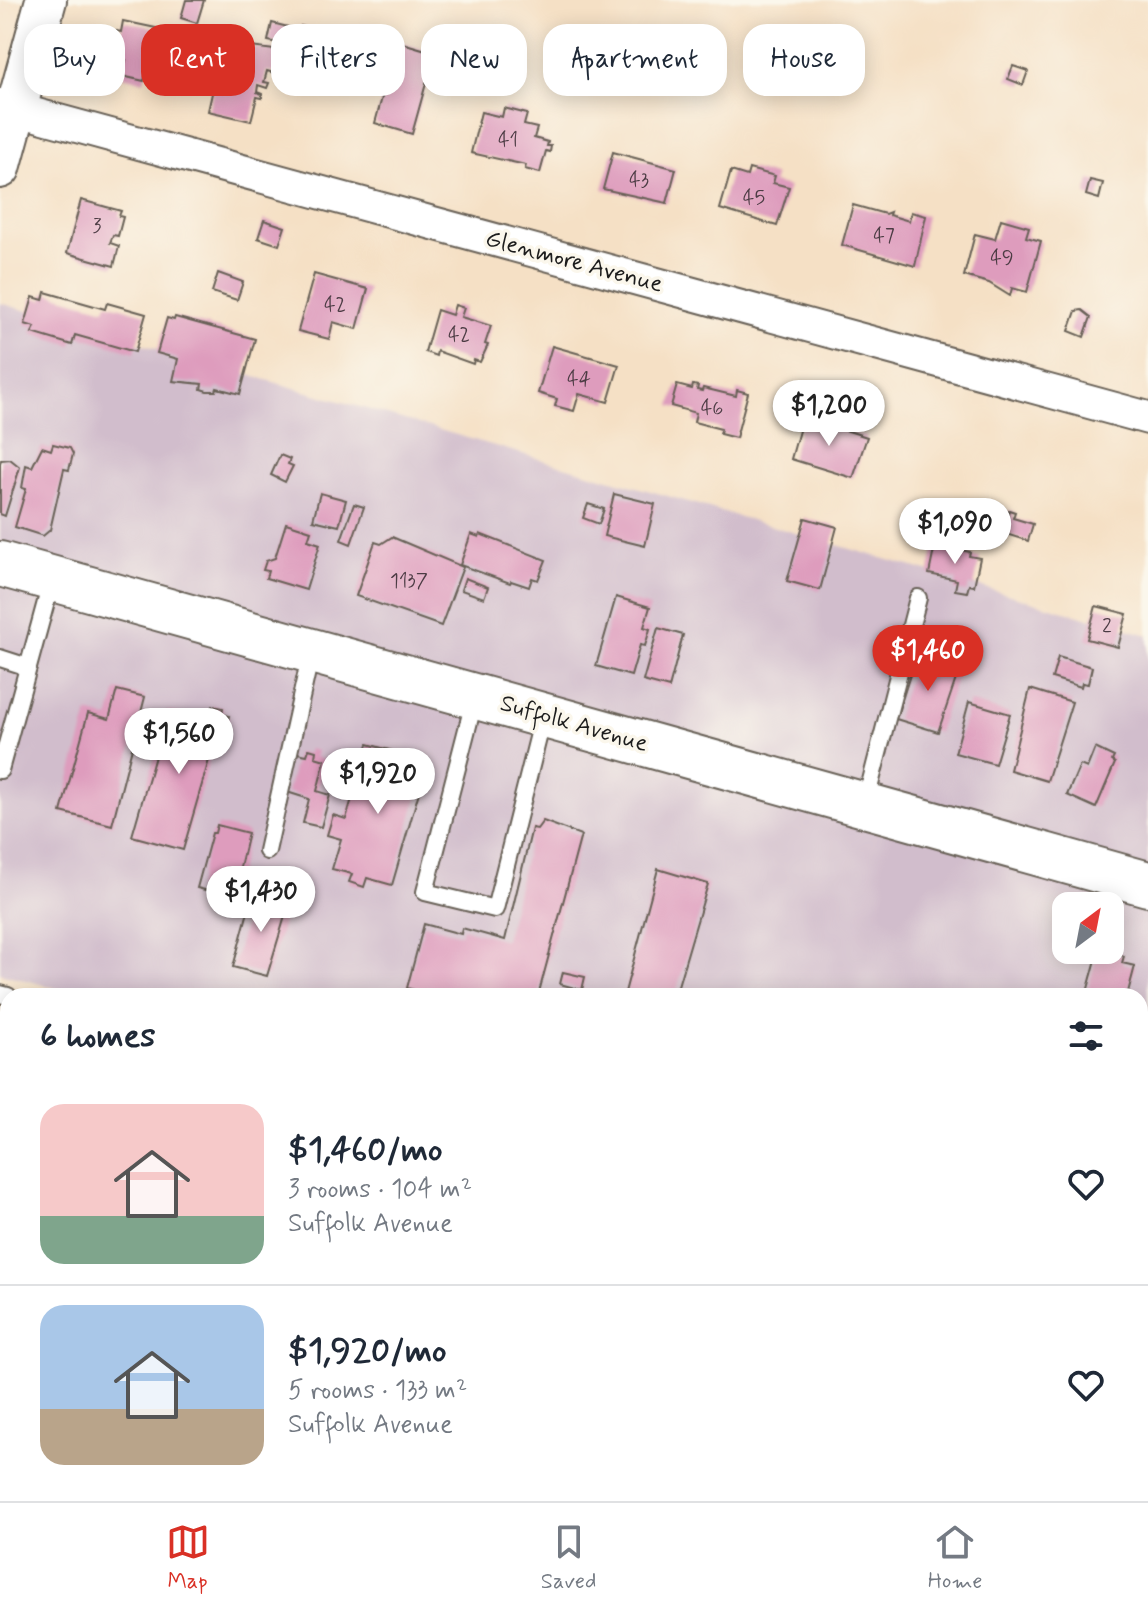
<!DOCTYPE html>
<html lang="en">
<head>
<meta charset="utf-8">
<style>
	:root { --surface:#fff; --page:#f2f2f3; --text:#1f2937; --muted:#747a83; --line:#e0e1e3; --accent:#d93025 }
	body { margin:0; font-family:Mynerve,sans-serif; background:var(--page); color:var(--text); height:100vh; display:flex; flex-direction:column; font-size:30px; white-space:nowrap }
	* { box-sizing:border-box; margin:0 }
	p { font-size:26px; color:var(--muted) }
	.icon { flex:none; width:44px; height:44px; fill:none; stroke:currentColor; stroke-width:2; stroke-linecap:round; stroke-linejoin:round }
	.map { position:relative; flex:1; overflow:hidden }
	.side { position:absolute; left:0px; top:988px; width:1148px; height:514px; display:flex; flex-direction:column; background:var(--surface); border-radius:24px 24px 0 0; box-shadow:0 4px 20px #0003 }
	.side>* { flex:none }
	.hud { position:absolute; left:24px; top:24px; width:1100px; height:72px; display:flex; gap:16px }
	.needle { width:52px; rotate:32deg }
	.buttons { position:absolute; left:1052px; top:892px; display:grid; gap:16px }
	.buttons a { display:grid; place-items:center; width:72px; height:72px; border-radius:16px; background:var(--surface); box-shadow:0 4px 20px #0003; font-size:40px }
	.price { position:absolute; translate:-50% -68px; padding:0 18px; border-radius:28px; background:#fff; color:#222; font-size:26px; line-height:52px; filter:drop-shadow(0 2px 4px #0008) }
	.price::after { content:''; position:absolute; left:50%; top:48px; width:24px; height:18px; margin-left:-12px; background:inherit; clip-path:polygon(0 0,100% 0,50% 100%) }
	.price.on { background:var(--accent); color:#fff }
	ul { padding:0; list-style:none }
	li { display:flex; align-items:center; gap:24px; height:200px; padding:0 40px }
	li+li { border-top:2px solid var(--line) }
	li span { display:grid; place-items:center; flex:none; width:224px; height:160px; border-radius:24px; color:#555 }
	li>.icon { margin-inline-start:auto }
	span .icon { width:96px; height:96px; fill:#fffc; stroke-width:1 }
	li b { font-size:34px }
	h2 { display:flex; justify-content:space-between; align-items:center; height:96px; padding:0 40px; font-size:34px }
	.chip { padding:0 28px; border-radius:24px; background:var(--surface); box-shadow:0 4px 20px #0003; font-size:28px; line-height:72px }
	.chip.on { background:var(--accent); color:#fff }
	.tab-bar { display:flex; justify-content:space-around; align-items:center; height:112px; border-top:2px solid var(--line); background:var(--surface); font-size:22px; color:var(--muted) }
	.tab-bar a { display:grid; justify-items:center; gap:4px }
	.tab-bar .on { color:var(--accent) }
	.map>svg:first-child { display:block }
</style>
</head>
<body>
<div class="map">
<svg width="1148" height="1501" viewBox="0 0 1148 1501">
	<rect width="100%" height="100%" fill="#fbf7ec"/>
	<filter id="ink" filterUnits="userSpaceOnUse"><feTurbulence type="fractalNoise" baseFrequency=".0125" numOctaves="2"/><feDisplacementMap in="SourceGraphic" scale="16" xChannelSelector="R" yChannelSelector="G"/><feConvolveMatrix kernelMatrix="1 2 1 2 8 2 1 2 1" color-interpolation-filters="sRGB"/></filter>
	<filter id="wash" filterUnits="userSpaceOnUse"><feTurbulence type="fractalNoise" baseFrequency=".006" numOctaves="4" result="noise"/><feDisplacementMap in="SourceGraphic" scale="32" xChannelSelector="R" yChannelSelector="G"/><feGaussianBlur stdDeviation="1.8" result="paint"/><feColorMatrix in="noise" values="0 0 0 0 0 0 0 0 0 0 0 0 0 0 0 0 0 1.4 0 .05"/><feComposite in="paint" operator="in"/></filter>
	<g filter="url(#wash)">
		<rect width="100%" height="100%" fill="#f5e0c5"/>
		<path fill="#d1bdcc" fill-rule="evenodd" d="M0,303L1148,635V1501H381L385,1494H1140V996H84L0,973ZM1066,906H1110V950H1066Z"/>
		<g id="blocks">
			<g fill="#de9cbd">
				<path d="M186,0H204L197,23L181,18Z"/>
				<path d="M123,21L156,28L144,81L122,76L126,60L97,54L103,28L121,32Z"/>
				<path d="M272,23L292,28L291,32L286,31L284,44L268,41Z"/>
				<path d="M301,26L326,33L322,50L297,43Z"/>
				<path d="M176,28L206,36L196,78L162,69Z"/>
				<path d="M243,37L252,40L250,47L283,51L282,56L290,58L285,76L267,71L264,82L269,83L267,88L258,85L257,92L262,94V98L257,97L251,121L208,111L217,71L221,72L225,59L234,55L237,41L242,42Z"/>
				<path d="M399,42L426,50L425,55L433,58L412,134L375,123L383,94L363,88L371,57L390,61L394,46L397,47Z"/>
				<path d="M1013,66L1028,71L1023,85L1008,79Z"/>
				<path d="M504,108L527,114L524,125L537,128L534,138L548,142L547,146H551L550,152L546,151L540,173L525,169L526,165L471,153L481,112L502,117Z"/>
				<path d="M613,152L676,169L667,203L603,189Z"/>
				<path d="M749,169L775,176L773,183L789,187L777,226L720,209L731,171L747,176Z"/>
				<path d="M1090,180L1103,183L1099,199L1086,195Z"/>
				<path d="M81,200L121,211L119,216L123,217L118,236L113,235L110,243L119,246L114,266L67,253Z"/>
				<path d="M853,205L885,214L890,212L889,215L909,221L911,212L926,216L915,266L842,245Z"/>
				<path d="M1001,219L1029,227L1026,237L1041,241L1027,292L1012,288L1010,296L989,283L964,276L975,234L995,239Z"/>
				<path d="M264,220L285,227L279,245L258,238Z"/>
				<path d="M218,273L243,282L237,300L212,292Z"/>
				<path d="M314,274L368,289L357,329L333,322L329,339L298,331Z"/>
				<path d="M45,292L105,309L107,303L146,314L135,352L75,335L72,345L32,333L35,327L25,324L33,297L43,300Z"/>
				<path d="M455,305L464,308L461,317L491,326L485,344L488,345L480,362L474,360L473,364L437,351L436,356L425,352L437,310L452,315Z"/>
				<path d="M1082,310L1091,317L1084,337L1069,331L1076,311Z"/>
				<path d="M175,317L255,339L240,394L217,388L216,391H207L201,389L202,384L173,381L178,359L157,353L167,318L174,320Z"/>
				<path d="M552,346L619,365L608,402L579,394L574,411L555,406L557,399L538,393Z"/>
				<path d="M677,385L692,389L693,385L698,386L697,390L702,391L703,388L736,396L737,390L748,393L736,438L720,434L721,429L694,422L696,413L671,406Z"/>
				<path d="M807,418L867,437L853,478L791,459L802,420Z"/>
				<path d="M53,444L70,448L73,454L69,470L64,469L50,530L43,536L15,527L26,489L22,488L26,465L32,467L42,447L51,450Z"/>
				<path d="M280,455L290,459L288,464L293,466L285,482L271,475Z"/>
				<path d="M10,459L20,467L5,516L0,514V463L1,460Z"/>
				<path d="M320,493L346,500L339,526L313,520Z"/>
				<path d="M614,494L655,504L645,546L604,536Z"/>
				<path d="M354,504L364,507L351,544L341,540Z"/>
				<path d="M588,504L604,509L599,524L583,518Z"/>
				<path d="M1009,510L1015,512L1013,518L1033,524L1028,541L1006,534L1003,529Z"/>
				<path d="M805,518L837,527L820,590L787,581Z"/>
				<path d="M286,523L311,531L308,540L320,544L306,590L266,578L268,571L263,570L266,561L275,558Z"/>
				<path d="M471,534L479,537L480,534L546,560L538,580L532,578L529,587L511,581L510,583L460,565Z"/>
				<path d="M392,537L463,567L441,626L356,596L375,542L381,544Z"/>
				<path d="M935,545L970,552L969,556L980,558L974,586L969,585L967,592L955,590L957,580L929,574Z"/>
				<path d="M465,578L488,587L484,598L461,590Z"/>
				<path d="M616,597L650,607L644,627L650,629L645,646L640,645L631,676L596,666Z"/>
				<path d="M1096,606L1127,614L1118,647L1087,639Z"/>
				<path d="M658,628L683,635L669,688L643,681Z"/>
				<path d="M917,653L960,667L938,732L896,719Z"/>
				<path d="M1058,657L1092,667L1088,684L1082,683L1081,687L1052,678Z"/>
				<path d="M1030,689L1072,702L1047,781L1010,770Z"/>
				<path d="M117,690L145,697L112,825L61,812L88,713L109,719Z"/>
				<path d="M969,702L1010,714L995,764L955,753Z"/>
				<path d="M213,706L223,708L222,714L229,716L218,755L211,753L183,850L132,836L168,711L201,720L205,710L211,712Z"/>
				<path d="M368,744L428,761L392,885L367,878L364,887L349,882L352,874L332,869L341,839L327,835L333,815L346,819Z"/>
				<path d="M1095,748L1114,757L1112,761L1115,763L1096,808L1067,795L1080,765L1087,768Z"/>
				<path d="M309,749L316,751L315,757L325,760L317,791L330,795L321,827L303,823L309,799L287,792L297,753L307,755Z"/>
				<path d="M543,821L581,835L538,996H436L407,988L424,924L461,934L462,928L505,940L532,828L537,829Z"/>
				<path d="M217,825L248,833L233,897L197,888L212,833H215Z"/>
				<path d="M658,869L708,884L675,996H624Z"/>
				<path d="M253,893L289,903L267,976L233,967Z"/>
				<path d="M1111,952L1124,956L1122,963L1135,966L1127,996H1086L1097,956L1109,960Z"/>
				<path d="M563,972L585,977L582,990L560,984Z"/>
				<path d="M471,1494H701V1501H521Z"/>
				<path d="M796,1494H1047L1043,1501H792Z"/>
			</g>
		</g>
	</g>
	<g filter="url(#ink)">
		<use href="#blocks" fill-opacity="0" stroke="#686157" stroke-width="2"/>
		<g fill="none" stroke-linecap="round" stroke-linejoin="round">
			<g stroke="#686157" stroke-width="20">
				<g id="service">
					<path d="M0,658L28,667"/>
					<path d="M475,698L425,892L495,909L543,718"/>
					<path d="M0,770L52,580"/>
					<path d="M865,804L918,598"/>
					<path d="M267,851L311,653"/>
					<path d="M0,994L8,996"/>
					<path d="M1140,1308L1148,1310"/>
					<path d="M1140,1458L1148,1451"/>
					<path d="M439,1494L440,1501"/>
					<path d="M369,1501L372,1494"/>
					<path d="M726,1501L729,1494"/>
					<path d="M776,1501L779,1494"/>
					<path d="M1067,1501L1070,1494"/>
					<path d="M1119,1501L1123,1494"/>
				</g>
			</g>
			<g stroke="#686157" stroke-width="36">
				<g id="minor">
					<path d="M0,105L1148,418"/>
					<path d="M225,1494L230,1501"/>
				</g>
			</g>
			<g stroke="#686157" stroke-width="44">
				<path id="tertiary" d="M0,168L46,0"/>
			</g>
			<g stroke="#686157" stroke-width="48">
				<path id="secondary" d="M0,564L1148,884"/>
			</g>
			<use href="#service" stroke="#fff" stroke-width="16"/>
			<use href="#minor" stroke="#fff" stroke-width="32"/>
			<use href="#tertiary" stroke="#fff" stroke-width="40"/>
			<use href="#secondary" stroke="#fff" stroke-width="44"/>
			<g stroke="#1c1c1c" stroke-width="6">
				<path d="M0,1016L8,1018"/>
				<path d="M0,1030L8,1033"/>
				<path d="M1140,1330L1148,1332"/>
				<path d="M1140,1344L1148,1346"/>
			</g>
		</g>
	</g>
	<g text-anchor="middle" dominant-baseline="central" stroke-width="7" stroke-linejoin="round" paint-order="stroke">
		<g font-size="20" fill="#4c3c44">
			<text x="508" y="140">41</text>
			<text x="639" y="180">43</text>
			<text x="754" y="198">45</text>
			<text x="97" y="226">3</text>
			<text x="884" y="236">47</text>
			<text x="1002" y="258">49</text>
			<text x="335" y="305">42</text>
			<text x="459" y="335">42</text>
			<text x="579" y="379">44</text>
			<text x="712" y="408">46</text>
			<text x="409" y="581">1137</text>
			<text x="1107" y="626">2</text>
		</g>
		<g font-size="24" fill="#1c1c1c" stroke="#fbf7ec">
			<text transform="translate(574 262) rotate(15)">Glenmore Avenue</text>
			<text transform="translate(574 724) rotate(16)">Suffolk Avenue</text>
		</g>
	</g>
</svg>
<div class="buttons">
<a><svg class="needle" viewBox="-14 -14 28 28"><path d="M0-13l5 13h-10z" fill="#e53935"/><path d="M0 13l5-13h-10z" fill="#747a83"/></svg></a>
</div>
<b class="price" style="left:829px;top:448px">$1,200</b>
<b class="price" style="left:955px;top:566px">$1,090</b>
<b class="price on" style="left:928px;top:693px">$1,460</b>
<b class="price" style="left:179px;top:776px">$1,560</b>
<b class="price" style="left:378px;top:816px">$1,920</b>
<b class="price" style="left:261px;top:934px">$1,430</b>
<div class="hud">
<a class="chip">Buy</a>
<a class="chip on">Rent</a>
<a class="chip">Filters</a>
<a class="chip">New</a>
<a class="chip">Apartment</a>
<a class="chip">House</a>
</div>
<section class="side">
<h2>6 homes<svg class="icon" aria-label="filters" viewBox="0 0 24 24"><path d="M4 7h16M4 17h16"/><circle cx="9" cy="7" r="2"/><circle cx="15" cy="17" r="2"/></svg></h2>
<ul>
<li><span style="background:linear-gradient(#f6c9c9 70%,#7fa58c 0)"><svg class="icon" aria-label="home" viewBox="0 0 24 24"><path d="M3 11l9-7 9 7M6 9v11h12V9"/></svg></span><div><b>$1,460/mo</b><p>3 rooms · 104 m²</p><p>Suffolk Avenue</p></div><svg class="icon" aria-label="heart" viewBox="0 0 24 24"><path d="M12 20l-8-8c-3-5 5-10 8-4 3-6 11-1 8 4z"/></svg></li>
<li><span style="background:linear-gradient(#a9c7e8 65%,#b9a48a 0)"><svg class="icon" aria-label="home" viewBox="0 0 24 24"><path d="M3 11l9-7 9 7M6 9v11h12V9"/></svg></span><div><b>$1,920/mo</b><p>5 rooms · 133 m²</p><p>Suffolk Avenue</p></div><svg class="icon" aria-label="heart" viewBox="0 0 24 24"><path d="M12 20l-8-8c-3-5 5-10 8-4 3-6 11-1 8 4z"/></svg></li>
</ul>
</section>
</div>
<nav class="tab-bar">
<a class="on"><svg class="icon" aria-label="map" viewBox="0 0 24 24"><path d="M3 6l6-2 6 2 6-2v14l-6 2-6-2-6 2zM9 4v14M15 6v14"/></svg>Map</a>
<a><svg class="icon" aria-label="saved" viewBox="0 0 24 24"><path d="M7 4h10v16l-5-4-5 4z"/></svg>Saved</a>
<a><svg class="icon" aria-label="home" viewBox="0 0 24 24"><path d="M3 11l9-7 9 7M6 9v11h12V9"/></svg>Home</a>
</nav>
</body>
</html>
